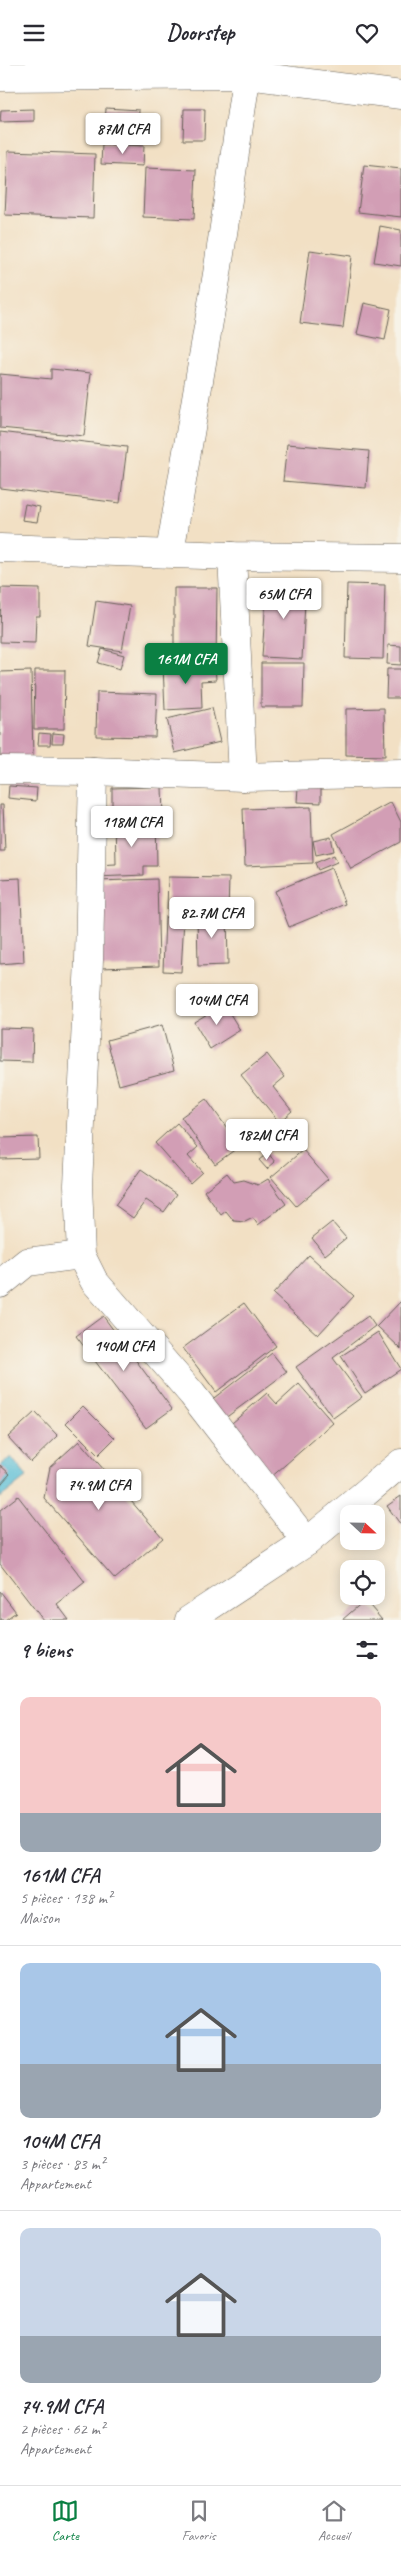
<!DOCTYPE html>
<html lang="fr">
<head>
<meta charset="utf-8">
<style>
	:root { --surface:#fff; --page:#f7f7f7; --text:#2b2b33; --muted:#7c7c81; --line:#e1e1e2; --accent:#0b8043 }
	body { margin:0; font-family:Caveat,sans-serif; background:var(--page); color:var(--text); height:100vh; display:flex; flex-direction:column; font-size:19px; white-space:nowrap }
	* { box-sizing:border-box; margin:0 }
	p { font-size:16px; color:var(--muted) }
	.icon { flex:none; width:28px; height:28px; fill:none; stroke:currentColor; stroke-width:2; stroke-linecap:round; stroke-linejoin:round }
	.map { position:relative; height:1555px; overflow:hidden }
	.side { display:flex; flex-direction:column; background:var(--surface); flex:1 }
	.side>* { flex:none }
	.needle { width:32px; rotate:112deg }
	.tools { position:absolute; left:340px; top:1440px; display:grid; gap:10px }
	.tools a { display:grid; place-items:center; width:45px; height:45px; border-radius:10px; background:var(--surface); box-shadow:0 2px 12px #0003; font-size:25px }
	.price { position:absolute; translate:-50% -42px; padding:0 11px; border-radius:5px; background:#fff; color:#222; font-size:16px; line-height:32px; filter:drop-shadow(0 1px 2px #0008) }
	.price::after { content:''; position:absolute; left:50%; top:30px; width:15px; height:11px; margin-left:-8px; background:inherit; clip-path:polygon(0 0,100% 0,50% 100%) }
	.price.selected { background:var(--accent); color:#fff }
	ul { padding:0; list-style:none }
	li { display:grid; align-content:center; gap:10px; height:265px; padding:0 20px }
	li+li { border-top:1px solid var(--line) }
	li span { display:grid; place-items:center; height:155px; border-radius:10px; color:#555 }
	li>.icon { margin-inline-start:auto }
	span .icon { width:90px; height:90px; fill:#fffc; stroke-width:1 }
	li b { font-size:21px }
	h2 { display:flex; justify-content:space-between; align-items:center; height:60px; padding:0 20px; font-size:21px }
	header { display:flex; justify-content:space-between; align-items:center; height:65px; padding:0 20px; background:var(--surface); font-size:22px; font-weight:700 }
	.tabs { display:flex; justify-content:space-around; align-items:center; height:70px; border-top:1px solid var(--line); background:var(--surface); font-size:14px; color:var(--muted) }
	.tabs a { display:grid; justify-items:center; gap:2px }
	.tabs .selected { color:var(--accent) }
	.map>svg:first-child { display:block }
</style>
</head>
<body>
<header><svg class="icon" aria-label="menu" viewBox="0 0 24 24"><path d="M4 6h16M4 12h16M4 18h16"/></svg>Doorstep<svg class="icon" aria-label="heart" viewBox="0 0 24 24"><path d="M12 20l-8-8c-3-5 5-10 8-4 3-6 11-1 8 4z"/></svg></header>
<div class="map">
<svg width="401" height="1555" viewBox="0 0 401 1555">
	<rect width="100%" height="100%" fill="#f7f3e8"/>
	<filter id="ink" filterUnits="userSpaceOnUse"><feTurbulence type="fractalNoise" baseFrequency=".02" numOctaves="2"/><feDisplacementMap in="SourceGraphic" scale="10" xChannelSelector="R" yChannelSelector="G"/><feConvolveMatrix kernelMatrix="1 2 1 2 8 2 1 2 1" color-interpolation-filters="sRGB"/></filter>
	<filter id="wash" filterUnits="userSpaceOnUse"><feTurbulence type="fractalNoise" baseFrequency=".0096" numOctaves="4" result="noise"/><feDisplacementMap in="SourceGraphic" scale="20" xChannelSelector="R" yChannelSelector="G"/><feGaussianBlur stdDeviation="1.12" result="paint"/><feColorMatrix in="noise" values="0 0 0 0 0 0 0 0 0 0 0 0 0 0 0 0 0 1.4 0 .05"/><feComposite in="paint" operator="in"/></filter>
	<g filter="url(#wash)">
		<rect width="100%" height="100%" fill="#f2e0c4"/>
		<path fill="#58bed6" stroke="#3a6d79" d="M11,1392L27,1412L0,1433V1401Z"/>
		<g id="blocks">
			<g fill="#d29eb5">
				<path d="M106,43L139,45L138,64H142L141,79L104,77Z"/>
				<path d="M34,44V56L0,57L1,45Z"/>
				<path d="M184,44H205L204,75H183Z"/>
				<path d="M102,79L144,81L143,101L101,99Z"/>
				<path d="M8,86L95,89L93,153L5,150Z"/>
				<path d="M364,100L401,104V152L358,147Z"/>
				<path d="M145,103L196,105L194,154L143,152Z"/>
				<path d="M380,161L401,165V201L374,197Z"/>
				<path d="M310,185L352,191L343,263L300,258Z"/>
				<path d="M364,238L391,244L385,275L357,269Z"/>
				<path d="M51,304L91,308L84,371L0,363V309L51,314Z"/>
				<path d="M0,367L127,382L120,438L0,423Z"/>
				<path d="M287,379L369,386L366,423L283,416Z"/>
				<path d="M25,439L40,442L37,457L22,455Z"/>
				<path d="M267,516L306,518L302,594L262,592Z"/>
				<path d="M347,519L385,520L383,594L345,593Z"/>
				<path d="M1,523L40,524V551H36L35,578L0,577Z"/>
				<path d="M174,523H217L216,597H174Z"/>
				<path d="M96,536L130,541L122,586L89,581Z"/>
				<path d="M388,580L401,581V600L387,599Z"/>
				<path d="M102,584L124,590L120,604L98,598Z"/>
				<path d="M215,598L216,615L201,616L202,643L165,645L163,601Z"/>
				<path d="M261,598H304L303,642H261Z"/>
				<path d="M387,604H401V633H386Z"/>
				<path d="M35,605H65L64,664H34Z"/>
				<path d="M31,606L33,692L0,693V607Z"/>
				<path d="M97,627L157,629L155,672L96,671Z"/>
				<path d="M212,643L220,677L175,688L167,654Z"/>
				<path d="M384,643L385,691L346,690V644Z"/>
				<path d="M39,668L51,669L50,680H38Z"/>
				<path d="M53,668L64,669L63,678H52Z"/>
				<path d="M9,721L37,723L36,736L8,733Z"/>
				<path d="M162,722L163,750L112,751V723Z"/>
				<path d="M298,722H321V738L297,737Z"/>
				<path d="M391,737L401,757V777L351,804L333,769Z"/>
				<path d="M0,740H3L5,786H0Z"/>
				<path d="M311,742L313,798L245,801L243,744Z"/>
				<path d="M156,752L157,801H144V810L96,812L95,800L116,799L115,753Z"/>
				<path d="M331,772L334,786L316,790L313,776Z"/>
				<path d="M334,790L337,797L318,805L315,798Z"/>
				<path d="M331,803L345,839L289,862L275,826Z"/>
				<path d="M168,812L229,813L228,846L167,845Z"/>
				<path d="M20,813L24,897L0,899V814Z"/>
				<path d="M157,814L159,901L101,903L98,816Z"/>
				<path d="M227,848L228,900L198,901L197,849Z"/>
				<path d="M165,852L184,853L181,907L163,906Z"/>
				<path d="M224,939L240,965L210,984L194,957Z"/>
				<path d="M162,960L174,1005L119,1020L107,975Z"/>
				<path d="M0,963L33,964L32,997L0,996Z"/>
				<path d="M267,989L285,1012L273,1022L292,1046L279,1057L241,1010Z"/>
				<path d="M206,1034L240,1081L215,1099L181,1052Z"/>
				<path d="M177,1058L198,1082L188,1091L202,1107L190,1118L155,1078Z"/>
				<path d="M38,1072L39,1093L0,1094V1073Z"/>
				<path d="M303,1085L328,1114L296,1141L271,1112Z"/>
				<path d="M268,1088L275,1097L267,1104L259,1095Z"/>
				<path d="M141,1104L177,1129L164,1147L146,1135L133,1153L115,1140Z"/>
				<path d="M227,1108L234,1117L244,1115L258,1120L268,1114L286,1139L258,1160L253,1153L245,1157L234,1156L226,1146L221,1150L204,1126Z"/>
				<path d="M332,1157L346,1173L325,1190L312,1173Z"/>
				<path d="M309,1190L354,1231L318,1270L273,1229Z"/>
				<path d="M401,1236V1284L377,1261Z"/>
				<path d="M244,1238L276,1281L216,1327L183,1283Z"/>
				<path d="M103,1251L172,1344L146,1363L76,1271Z"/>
				<path d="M368,1251L375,1261L333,1293L362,1332L333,1353L296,1302Z"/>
				<path d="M378,1267L401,1304L365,1328L341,1291Z"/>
				<path d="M272,1288L287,1307L224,1354L210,1336Z"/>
				<path d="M299,1319L333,1358L269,1414L225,1364L267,1328L277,1339Z"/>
				<path d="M83,1341L115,1373L98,1390L66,1358Z"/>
				<path d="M35,1347L58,1371L31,1397L8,1372Z"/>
				<path d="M79,1376L163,1473L115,1514L44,1433L50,1402Z"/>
				<path d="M0,1400L10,1409L0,1420Z"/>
				<path d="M18,1431L85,1517L57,1539L69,1555H43L0,1499V1445Z"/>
				<path d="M401,1431V1460L387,1441Z"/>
				<path d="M0,1526L16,1547L5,1555H0Z"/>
				<path d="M365,1535L382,1555H342Z"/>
			</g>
		</g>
	</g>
	<g filter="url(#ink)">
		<use href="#blocks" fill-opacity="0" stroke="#676157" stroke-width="1"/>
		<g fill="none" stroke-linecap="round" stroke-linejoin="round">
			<g stroke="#676157" stroke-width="29">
				<g id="street">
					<path d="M0,12L247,10L401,30"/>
					<path d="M0,483L232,491L401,493"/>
					<path d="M170,487L217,209L248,0"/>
					<path d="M232,491L243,712"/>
					<path d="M0,705L93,706L243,712L401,708"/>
					<path d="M93,706L89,895L78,1120L81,1190L94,1216L192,1329L307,1477"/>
					<path d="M0,1219L27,1197L81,1190"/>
					<path d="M189,1555L307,1477L401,1398"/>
				</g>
			</g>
			<use href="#street" stroke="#fff" stroke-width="28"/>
		</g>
	</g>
</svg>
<div class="tools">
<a><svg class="needle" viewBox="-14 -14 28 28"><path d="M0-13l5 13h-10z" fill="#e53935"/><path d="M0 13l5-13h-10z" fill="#7c7c81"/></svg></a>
<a><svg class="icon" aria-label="locate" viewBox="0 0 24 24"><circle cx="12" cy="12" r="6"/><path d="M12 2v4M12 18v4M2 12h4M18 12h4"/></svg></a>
</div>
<b class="price" style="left:123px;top:90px">87M CFA</b>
<b class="price" style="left:284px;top:555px">65M CFA</b>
<b class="price selected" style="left:186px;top:620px">161M CFA</b>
<b class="price" style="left:132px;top:783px">118M CFA</b>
<b class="price" style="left:212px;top:874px">82.7M CFA</b>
<b class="price" style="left:217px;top:961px">104M CFA</b>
<b class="price" style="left:267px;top:1096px">182M CFA</b>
<b class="price" style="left:124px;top:1307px">140M CFA</b>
<b class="price" style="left:99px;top:1446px">74.9M CFA</b>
</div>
<section class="side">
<h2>9 biens<svg class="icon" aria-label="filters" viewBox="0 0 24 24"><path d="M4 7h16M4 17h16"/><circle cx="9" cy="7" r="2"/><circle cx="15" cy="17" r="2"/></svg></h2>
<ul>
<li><span style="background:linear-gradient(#f6c9c9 75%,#9aa5b1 0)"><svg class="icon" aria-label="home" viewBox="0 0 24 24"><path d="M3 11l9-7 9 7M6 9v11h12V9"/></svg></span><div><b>161M CFA</b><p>5 pièces · 138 m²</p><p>Maison</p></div></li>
<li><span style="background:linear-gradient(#a9c7e8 65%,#9aa5b1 0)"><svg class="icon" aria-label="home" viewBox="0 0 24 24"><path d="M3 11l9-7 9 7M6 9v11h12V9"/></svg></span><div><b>104M CFA</b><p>3 pièces · 83 m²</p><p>Appartement</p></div></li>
<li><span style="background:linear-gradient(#c9d6e8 70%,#9aa5b1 0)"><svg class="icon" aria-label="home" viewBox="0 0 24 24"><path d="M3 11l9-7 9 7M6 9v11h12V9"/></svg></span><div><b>74.9M CFA</b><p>2 pièces · 62 m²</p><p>Appartement</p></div></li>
</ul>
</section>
<nav class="tabs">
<a class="selected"><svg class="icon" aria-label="map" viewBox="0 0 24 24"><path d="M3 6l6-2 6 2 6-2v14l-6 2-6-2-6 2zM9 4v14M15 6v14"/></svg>Carte</a>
<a><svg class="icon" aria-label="saved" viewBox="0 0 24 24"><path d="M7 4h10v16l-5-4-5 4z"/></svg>Favoris</a>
<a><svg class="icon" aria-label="home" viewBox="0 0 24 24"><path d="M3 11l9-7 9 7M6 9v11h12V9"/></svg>Accueil</a>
</nav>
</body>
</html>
